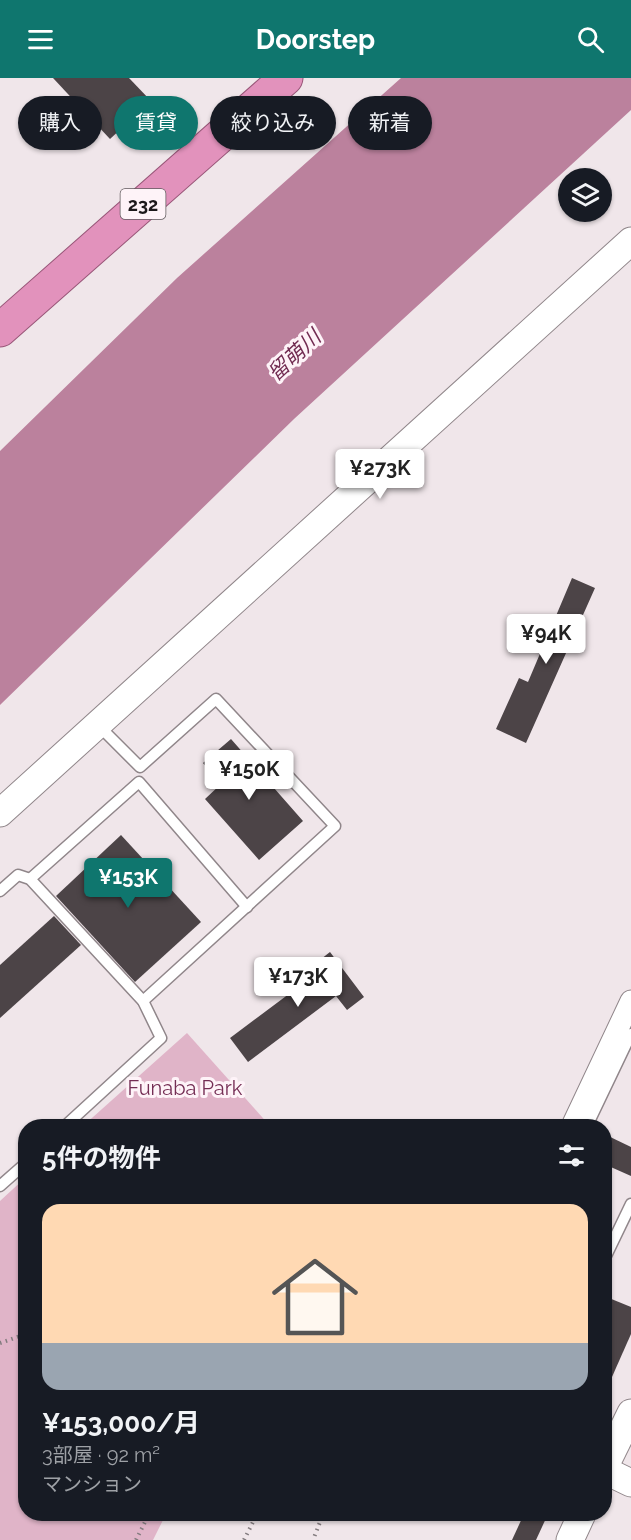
<!DOCTYPE html>
<html lang="ja">
<head>
<meta charset="utf-8">
<style>
	:root { --surface:#171b24; --page:#20242c; --text:#f1f3f6; --muted:#9ea1a6; --accent:#0f766e }
	body { margin:0; font-family:Raleway,"Noto Sans JP",sans-serif; background:var(--page); color:var(--text); height:100vh; display:flex; flex-direction:column; font-size:22px; white-space:nowrap }
	* { box-sizing:border-box; margin:0 }
	p { font-size:20px; color:var(--muted) }
	.icon { flex:none; width:33px; height:33px; fill:none; stroke:currentColor; stroke-width:2; stroke-linecap:round; stroke-linejoin:round }
	.map { position:relative; flex:1; overflow:hidden }
	.panel { position:absolute; left:18px; top:1041px; width:594px; height:402px; display:flex; flex-direction:column; background:var(--surface); border-radius:24px; box-shadow:0 2px 4px #0004 }
	.panel>* { flex:none }
	.top-card { position:absolute; left:18px; top:18px; width:596px; height:54px; display:flex; gap:12px }
	.controls { position:absolute; left:558px; top:90px; display:grid; gap:12px }
	.controls a { display:grid; place-items:center; width:54px; height:54px; border-radius:50%; background:var(--surface); box-shadow:0 2px 4px #0004; font-size:30px }
	.price { position:absolute; translate:-50% -51px; padding:0 14px; border-radius:6px; background:#fff; color:#222; font-size:20px; line-height:39px; filter:drop-shadow(0 2px 3px #0008) }
	.price::after { content:''; position:absolute; left:50%; top:36px; width:18px; height:14px; margin-left:-9px; background:inherit; clip-path:polygon(0 0,100% 0,50% 100%) }
	.price.active { background:var(--accent); color:#fff }
	ul { padding:0; list-style:none }
	li { display:grid; align-content:center; gap:12px; height:318px; padding:0 24px }
	li span { display:grid; place-items:center; height:186px; border-radius:18px; color:#555 }
	li>.icon { margin-inline-start:auto }
	span .icon { width:108px; height:108px; fill:#fffc; stroke-width:1 }
	li b { font-size:26px }
	h2 { display:flex; justify-content:space-between; align-items:center; height:72px; padding:0 24px; font-size:26px }
	.pill { padding:0 21px; border-radius:27px; background:var(--surface); box-shadow:0 2px 4px #0004; font-size:21px; line-height:54px }
	.pill.active { background:var(--accent); color:#fff }
	header { display:flex; justify-content:space-between; align-items:center; height:78px; padding:0 24px; background:var(--accent); color:#fff; font-size:27px; font-weight:700 }
	.map>svg:first-child { display:block }
</style>
</head>
<body>
<header><svg class="icon" aria-label="menu" viewBox="0 0 24 24"><path d="M4 6h16M4 12h16M4 18h16"/></svg>Doorstep<svg class="icon" aria-label="search" viewBox="0 0 24 24"><circle cx="10" cy="10" r="6"/><path d="M15 15l6 6"/></svg></header>
<div class="map">
<svg width="631" height="1462" viewBox="0 0 631 1462">
	<rect width="100%" height="100%" fill="#f0e6ea"/>
	<g fill="#e0b4c8">
		<path d="M187,955L270,1048H83Z"/>
		<path d="M25,1100L26,1436H166L153,1462H0V1123Z"/>
	</g>
	<path fill="#bb819d" d="M401,0H631V32L294,341L0,627V373L177,200Z"/>
	<g fill="#4c4447">
		<path d="M53,0H129L151,23L110,61Z"/>
		<path d="M572,500L595,510L526,665L496,651L519,600L528,604Z"/>
		<path d="M231,661L303,743L259,782L205,721L221,706L203,685Z"/>
		<path d="M121,757L201,844L135,904L56,818Z"/>
		<path d="M54,838L81,867L0,940V887Z"/>
		<path d="M330,874L364,919L347,932L336,918L248,984L230,960L321,892L316,885Z"/>
		<path d="M604,1056L631,1069V1098L604,1086Z"/>
		<path d="M604,1218L631,1229V1256L604,1317Z"/>
		<path d="M524,1436H548L536,1462H512Z"/>
	</g>
	<g fill="none" stroke-linecap="round" stroke-linejoin="round">
		<g stroke="#90868a" stroke-width="13">
			<g id="service">
				<path d="M98,647L140,689L216,621L335,748L143,923"/>
				<path d="M30,801L139,704L247,829"/>
				<path d="M0,813L18,797L30,801L143,923L161,960L65,1048"/>
				<path d="M587,1048L631,956"/>
				<path d="M0,1108L26,1085"/>
				<path d="M604,1182L631,1126"/>
			</g>
		</g>
		<g stroke="#90868a" stroke-width="23">
			<path id="minor" d="M572,1048L631,923"/>
		</g>
		<g stroke="#90868a" stroke-width="29">
			<g id="tertiary">
				<path d="M0,735L631,163"/>
				<path d="M604,1390L631,1335"/>
				<path d="M604,1392L631,1405"/>
				<path d="M570,1462L582,1436"/>
			</g>
		</g>
		<g stroke="#985678" stroke-width="35">
			<path id="trunk" d="M0,252L286,0"/>
		</g>
		<g stroke="#837c7f" stroke-width="4" stroke-dasharray="1.5 4.5" stroke-linecap="butt">
			<path d="M0,1265L26,1256"/>
			<path d="M313,1436L320,1444L313,1462"/>
			<path d="M136,1462L149,1436"/>
			<path d="M244,1462L257,1436"/>
		</g>
		<use href="#service" stroke="#fff" stroke-width="10"/>
		<use href="#minor" stroke="#fff" stroke-width="21"/>
		<use href="#tertiary" stroke="#fff" stroke-width="27"/>
		<use href="#trunk" stroke="#e292bc" stroke-width="33"/>
	</g>
	<g text-anchor="middle" dominant-baseline="central" stroke-width="6" stroke-linejoin="round" paint-order="stroke">
		<rect fill="#fef3f8" stroke="#605a5d" stroke-width="1.5" x="120.5" y="111" width="45" height="30" rx="4.5"/>
		<g font-size="18" font-weight="bold" fill="#1c181a">
			<text x="143" y="126">232</text>
		</g>
		<g font-size="20" fill="#742d54" stroke="#fef3f8">
			<text x="185" y="1010">Funaba Park</text>
		</g>
		<g font-size="21" font-style="italic" fill="#722c52" stroke="#fef3f8">
			<text transform="translate(294 277) rotate(-43)">留萌川</text>
		</g>
	</g>
</svg>
<div class="controls">
<a><svg class="icon" aria-label="layers" viewBox="0 0 24 24"><path d="M12 4l9 5-9 5-9-5zM3 14l9 5 9-5"/></svg></a>
</div>
<b class="price" style="left:380px;top:422px">¥273K</b>
<b class="price" style="left:546px;top:587px">¥94K</b>
<b class="price" style="left:249px;top:723px">¥150K</b>
<b class="price active" style="left:128px;top:831px">¥153K</b>
<b class="price" style="left:298px;top:930px">¥173K</b>
<div class="top-card">
<a class="pill">購入</a>
<a class="pill active">賃貸</a>
<a class="pill">絞り込み</a>
<a class="pill">新着</a>
</div>
<section class="panel">
<h2>5件の物件<svg class="icon" aria-label="filters" viewBox="0 0 24 24"><path d="M4 7h16M4 17h16"/><circle cx="9" cy="7" r="2"/><circle cx="15" cy="17" r="2"/></svg></h2>
<ul>
<li><span style="background:linear-gradient(#ffd9b3 75%,#9aa5b1 0)"><svg class="icon" aria-label="home" viewBox="0 0 24 24"><path d="M3 11l9-7 9 7M6 9v11h12V9"/></svg></span><div><b>¥153,000/月</b><p>3部屋 · 92 m²</p><p>マンション</p></div></li>
</ul>
</section>
</div>
</body>
</html>
